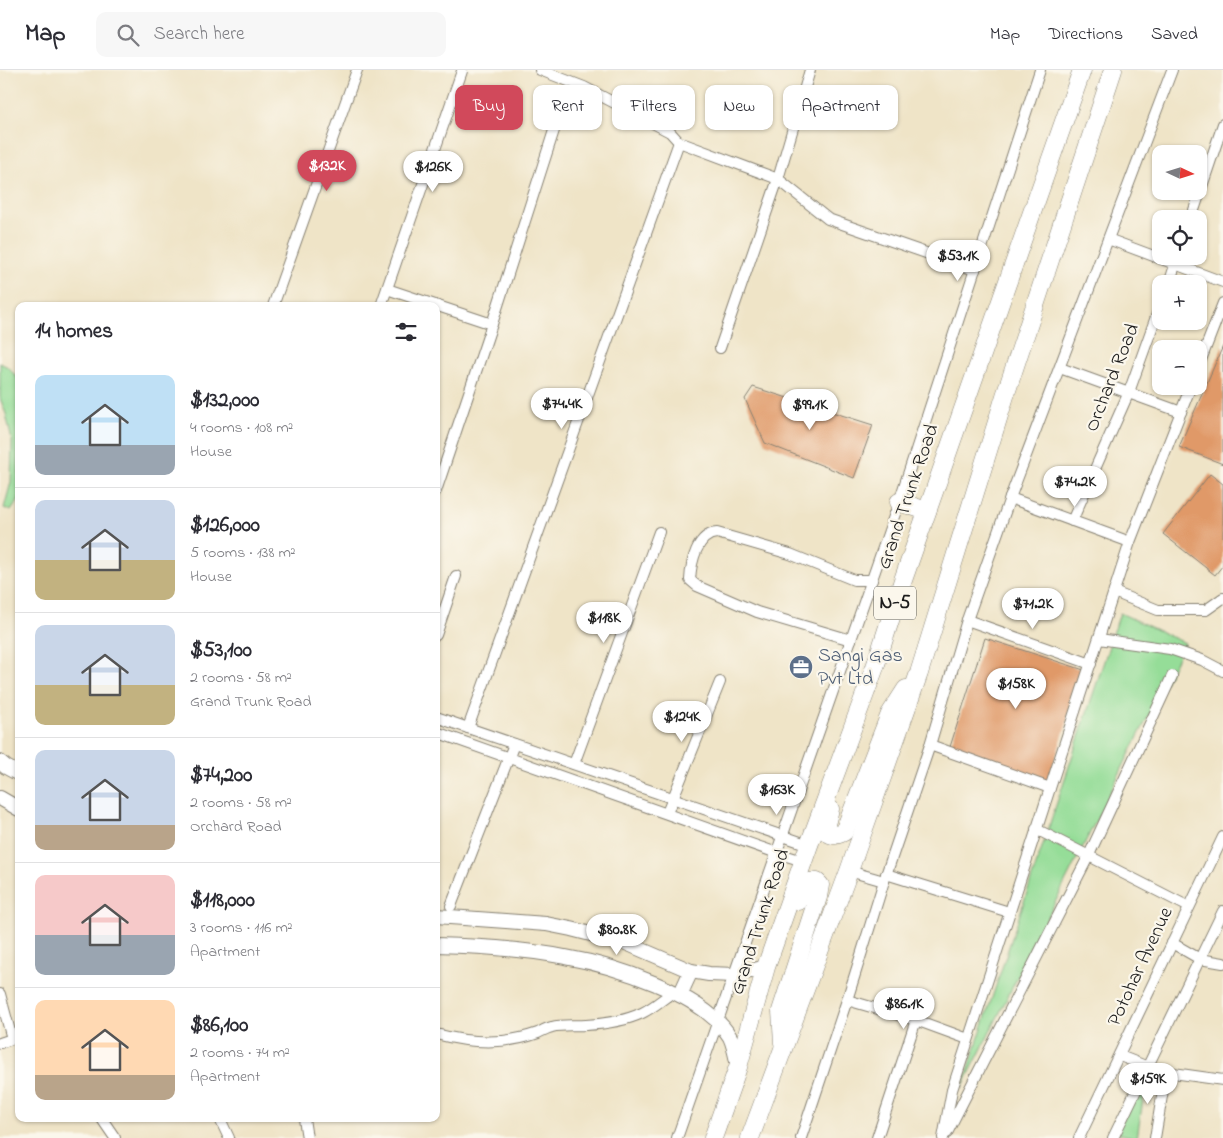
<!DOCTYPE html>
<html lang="en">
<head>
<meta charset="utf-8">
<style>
	:root { --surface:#fff; --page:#f7f7f7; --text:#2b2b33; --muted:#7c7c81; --line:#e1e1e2; --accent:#d1495b }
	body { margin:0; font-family:"Indie Flower",sans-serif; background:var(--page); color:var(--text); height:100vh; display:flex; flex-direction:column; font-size:19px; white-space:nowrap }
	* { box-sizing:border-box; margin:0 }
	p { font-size:16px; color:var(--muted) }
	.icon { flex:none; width:28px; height:28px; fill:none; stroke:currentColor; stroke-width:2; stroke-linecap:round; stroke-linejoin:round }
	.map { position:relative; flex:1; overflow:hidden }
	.sheet { position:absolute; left:15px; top:232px; width:425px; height:820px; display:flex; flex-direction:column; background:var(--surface); border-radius:10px; box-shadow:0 1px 4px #0004 }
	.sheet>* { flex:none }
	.banner { position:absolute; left:455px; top:15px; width:475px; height:45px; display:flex; gap:10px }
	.needle { width:32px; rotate:94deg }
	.buttons { position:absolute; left:1152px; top:75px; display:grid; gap:10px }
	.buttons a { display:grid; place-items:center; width:55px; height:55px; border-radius:10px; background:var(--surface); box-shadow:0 1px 4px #0004; font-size:25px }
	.price { position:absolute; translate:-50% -42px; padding:0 11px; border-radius:18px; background:#fff; color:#222; font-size:16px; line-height:32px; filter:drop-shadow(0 1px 2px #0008) }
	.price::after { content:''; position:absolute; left:50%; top:30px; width:15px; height:11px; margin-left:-8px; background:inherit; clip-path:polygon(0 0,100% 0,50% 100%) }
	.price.selected { background:var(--accent); color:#fff }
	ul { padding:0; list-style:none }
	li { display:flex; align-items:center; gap:15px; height:125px; padding:0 20px }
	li+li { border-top:1px solid var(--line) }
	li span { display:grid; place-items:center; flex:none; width:140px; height:100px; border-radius:10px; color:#555 }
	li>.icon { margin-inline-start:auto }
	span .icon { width:60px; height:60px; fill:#fffc; stroke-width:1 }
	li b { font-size:21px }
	h2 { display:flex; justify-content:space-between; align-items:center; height:60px; padding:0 20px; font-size:21px }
	.chip { padding:0 18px; border-radius:10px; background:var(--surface); box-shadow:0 1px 4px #0004; font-size:18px; line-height:45px }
	.chip.selected { background:var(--accent); color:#fff }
	header { display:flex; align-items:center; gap:30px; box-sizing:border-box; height:70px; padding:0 25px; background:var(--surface); border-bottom:1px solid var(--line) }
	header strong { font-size:24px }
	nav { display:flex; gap:28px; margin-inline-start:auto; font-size:18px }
	.search { width:350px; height:45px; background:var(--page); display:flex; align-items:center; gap:12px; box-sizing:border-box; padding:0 18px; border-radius:10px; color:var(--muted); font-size:19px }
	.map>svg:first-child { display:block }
</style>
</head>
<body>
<header>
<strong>Map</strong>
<div class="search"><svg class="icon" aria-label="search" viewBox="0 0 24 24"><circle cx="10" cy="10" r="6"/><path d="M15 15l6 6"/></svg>Search here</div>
<nav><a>Map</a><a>Directions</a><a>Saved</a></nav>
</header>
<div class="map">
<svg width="1223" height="1068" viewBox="0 0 1223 1068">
	<rect width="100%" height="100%" fill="#fbf7ec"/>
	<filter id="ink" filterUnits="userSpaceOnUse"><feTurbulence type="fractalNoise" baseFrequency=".02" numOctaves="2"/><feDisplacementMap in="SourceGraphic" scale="10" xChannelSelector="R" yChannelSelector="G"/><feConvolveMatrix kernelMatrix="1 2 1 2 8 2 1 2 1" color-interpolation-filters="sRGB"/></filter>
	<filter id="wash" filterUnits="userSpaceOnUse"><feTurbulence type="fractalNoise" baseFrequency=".0096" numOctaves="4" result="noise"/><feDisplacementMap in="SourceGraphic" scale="20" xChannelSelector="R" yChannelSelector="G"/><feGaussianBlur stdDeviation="1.12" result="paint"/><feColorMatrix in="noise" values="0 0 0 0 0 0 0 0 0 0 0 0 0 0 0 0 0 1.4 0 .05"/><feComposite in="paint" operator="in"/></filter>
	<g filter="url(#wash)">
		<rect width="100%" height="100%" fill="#efe4c7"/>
		<g fill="#95dd98" stroke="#587c5a">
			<path d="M0,293L8,297L19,310V429L11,441L4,438L11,412L12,371L6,344L0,328Z"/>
			<path d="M1120,543L1185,573L962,1018Z"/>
			<path d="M1147,1004L1137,1068L1116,1063Z"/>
		</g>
		<g id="blocks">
			<g fill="#e09967">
				<path d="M1223,276V394L1179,377Z"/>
				<path d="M753,317L873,355L854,408L765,373L745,329Z"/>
				<path d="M1210,404L1223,414V495L1215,505L1163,464Z"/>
				<path d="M985,568L1084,600L1048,712L949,680Z"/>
			</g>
		</g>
	</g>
	<g filter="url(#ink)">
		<use href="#blocks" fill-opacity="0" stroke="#868072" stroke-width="1"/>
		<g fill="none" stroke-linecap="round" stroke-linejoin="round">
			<g stroke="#868072" stroke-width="12">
				<g id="street">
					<path d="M540,0L584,17L670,62L679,72L778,109L828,149L975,200"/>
					<path d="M1191,149L1223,54"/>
					<path d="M1108,169L1223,212"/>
					<path d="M1169,214L1178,186"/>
					<path d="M387,219L492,254"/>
					<path d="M273,236L357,0"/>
					<path d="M381,236L462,1"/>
					<path d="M720,278L778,109L810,0"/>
					<path d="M1199,295L1223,233"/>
					<path d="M1060,298L1181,342"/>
					<path d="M436,421L492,254L557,51"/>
					<path d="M1010,428L1130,472"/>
					<path d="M1072,451L1129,322L1161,233"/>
					<path d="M1114,522L1158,540H1206L1223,528"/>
					<path d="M967,550L1091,594"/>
					<path d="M436,565L456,506"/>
					<path d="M1099,569L1170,579L1202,590L1223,601"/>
					<path d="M851,570L757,542L697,516L690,510C691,492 697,464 717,463L790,484L854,510H872"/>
					<path d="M436,647L809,775"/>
					<path d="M468,658L679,72"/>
					<path d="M436,662L777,783L803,791"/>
					<path d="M930,675L1050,718"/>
					<path d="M574,694L659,462"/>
					<path d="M667,743L720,612"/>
					<path d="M1036,759L1189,837"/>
					<path d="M849,801L884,811"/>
					<path d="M886,804L1009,842"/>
					<path d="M451,836L514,674"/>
					<path d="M1172,873L1200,889L1223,893"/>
					<path d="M0,924L12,969"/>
					<path d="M847,930L916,950L968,969"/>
					<path d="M436,964C469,973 505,975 538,963C542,961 547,958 552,957C563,954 574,956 586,955C604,954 625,951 642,943C653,938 663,929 673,922"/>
					<path d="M0,973L12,969"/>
					<path d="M1120,986L1148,997L1166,1002L1155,1068"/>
					<path d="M1166,1002L1223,1010"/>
					<path d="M102,1049L115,1068"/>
					<path d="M220,1049L229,1068"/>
					<path d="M304,1049L307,1068"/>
					<path d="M947,1063L1089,785L1172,606"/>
					<path d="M677,1068L899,432L1040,0"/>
					<path d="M801,1068L847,930L884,811L930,675L967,550L1010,428L1172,0"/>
					<path d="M877,1068L916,950"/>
					<path d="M943,1068L952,1020L1130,472L1191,316"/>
					<path d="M1079,1068L1223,767"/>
					<path d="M1113,1068L1223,841"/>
				</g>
			</g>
			<g stroke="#868072" stroke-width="16">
				<g id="secondary">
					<path d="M0,692L6,697L19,704"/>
					<path d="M0,728L19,739"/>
					<path d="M436,846L546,854L571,859L626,873L691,901L709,904L735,905L766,897"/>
					<path d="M436,875C478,876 524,879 565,887C612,895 705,924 730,967C734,975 736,987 738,996"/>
					<path d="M680,925L691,901"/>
				</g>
			</g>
			<g stroke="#868072" stroke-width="19">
				<g id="highway">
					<path d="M899,432L927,441"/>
					<path d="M830,739L826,754L827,762C833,767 837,765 844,762L890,644L906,619"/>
					<path d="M783,973L781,941L818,827L820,815L817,812C804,809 802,821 798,831"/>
					<path d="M713,1068L738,997L766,897L809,775L875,597L902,513L1082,0"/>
					<path d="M750,1068L849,801L919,603L1005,326L1113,0"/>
				</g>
			</g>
			<use href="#street" stroke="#fff" stroke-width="10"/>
			<use href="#secondary" stroke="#fff" stroke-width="14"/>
			<use href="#highway" stroke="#fff" stroke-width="18"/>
		</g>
	</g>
	<defs>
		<g id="office-disc" transform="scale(1.25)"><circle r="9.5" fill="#5c6f8a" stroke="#fbf7ec"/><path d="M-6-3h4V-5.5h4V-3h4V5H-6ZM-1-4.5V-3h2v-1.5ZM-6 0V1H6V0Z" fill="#fff"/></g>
	</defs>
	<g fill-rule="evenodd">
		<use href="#office-disc" x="801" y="597"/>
	</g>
	<g text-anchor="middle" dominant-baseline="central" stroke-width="4.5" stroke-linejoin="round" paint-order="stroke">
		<rect fill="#fbf7ec" stroke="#5f5e5a" stroke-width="1" x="874" y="516.5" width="42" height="33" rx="4"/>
		<g font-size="19" font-weight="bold" fill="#1c1c1c">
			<text x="895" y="533">N-5</text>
		</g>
		<g font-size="20" fill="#1c1c1c" stroke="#fbf7ec">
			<text transform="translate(1113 308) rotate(-68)">Orchard Road</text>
			<text transform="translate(909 427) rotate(-71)">Grand Trunk Road</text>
			<text transform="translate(761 852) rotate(-72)">Grand Trunk Road</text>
			<text transform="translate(1141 897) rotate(-65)">Potohar Avenue</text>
		</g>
		<g font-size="20" fill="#4e5e75" stroke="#fbf7ec" text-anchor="start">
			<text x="818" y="586">Sangi Gas<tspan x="818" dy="23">Pvt Ltd</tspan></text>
		</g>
	</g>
</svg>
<div class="buttons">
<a><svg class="needle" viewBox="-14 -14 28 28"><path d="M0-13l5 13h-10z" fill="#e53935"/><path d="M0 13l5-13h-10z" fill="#7c7c81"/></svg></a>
<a><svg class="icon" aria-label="locate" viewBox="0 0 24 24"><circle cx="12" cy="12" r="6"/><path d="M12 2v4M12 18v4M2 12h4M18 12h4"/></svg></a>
<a>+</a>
<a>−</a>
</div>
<b class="price selected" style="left:327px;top:122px">$132K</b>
<b class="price" style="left:433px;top:123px">$126K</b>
<b class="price" style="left:958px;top:212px">$53.1K</b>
<b class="price" style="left:562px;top:360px">$74.4K</b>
<b class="price" style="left:810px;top:361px">$99.1K</b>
<b class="price" style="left:1075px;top:438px">$74.2K</b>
<b class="price" style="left:1033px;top:560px">$71.2K</b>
<b class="price" style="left:604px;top:574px">$118K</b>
<b class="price" style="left:1016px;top:640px">$158K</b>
<b class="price" style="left:682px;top:673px">$124K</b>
<b class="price" style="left:777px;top:746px">$163K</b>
<b class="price" style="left:617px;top:886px">$80.8K</b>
<b class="price" style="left:904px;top:960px">$86.1K</b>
<b class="price" style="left:1148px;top:1035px">$159K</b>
<div class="banner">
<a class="chip selected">Buy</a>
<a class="chip">Rent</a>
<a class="chip">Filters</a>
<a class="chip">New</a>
<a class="chip">Apartment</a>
</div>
<section class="sheet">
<h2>14 homes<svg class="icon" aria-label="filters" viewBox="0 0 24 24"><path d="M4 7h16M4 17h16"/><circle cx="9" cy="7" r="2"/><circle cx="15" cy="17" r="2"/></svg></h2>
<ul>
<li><span style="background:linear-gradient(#bfe0f5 70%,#9aa5b1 0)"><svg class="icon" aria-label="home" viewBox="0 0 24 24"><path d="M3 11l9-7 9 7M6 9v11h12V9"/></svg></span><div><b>$132,000</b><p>4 rooms · 108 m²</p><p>House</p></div></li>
<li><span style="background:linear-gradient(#c9d6e8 60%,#c2b280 0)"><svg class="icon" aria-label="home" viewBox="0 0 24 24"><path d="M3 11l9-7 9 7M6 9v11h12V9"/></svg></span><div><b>$126,000</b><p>5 rooms · 138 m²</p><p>House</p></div></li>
<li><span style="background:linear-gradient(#c9d6e8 60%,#c2b280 0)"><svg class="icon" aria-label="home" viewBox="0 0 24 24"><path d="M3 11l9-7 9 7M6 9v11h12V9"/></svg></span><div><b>$53,100</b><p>2 rooms · 58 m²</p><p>Grand Trunk Road</p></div></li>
<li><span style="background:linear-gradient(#c9d6e8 75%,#b9a48a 0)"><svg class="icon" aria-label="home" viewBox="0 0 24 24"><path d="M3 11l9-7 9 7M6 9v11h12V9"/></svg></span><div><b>$74,200</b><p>2 rooms · 58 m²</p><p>Orchard Road</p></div></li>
<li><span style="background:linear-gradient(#f6c9c9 60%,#9aa5b1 0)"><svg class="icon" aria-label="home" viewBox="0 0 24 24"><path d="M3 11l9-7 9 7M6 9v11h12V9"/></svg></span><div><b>$118,000</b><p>3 rooms · 116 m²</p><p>Apartment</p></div></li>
<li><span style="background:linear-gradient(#ffd9b3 75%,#b9a48a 0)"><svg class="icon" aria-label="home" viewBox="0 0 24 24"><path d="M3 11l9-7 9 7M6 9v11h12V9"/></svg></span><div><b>$86,100</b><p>2 rooms · 74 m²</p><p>Apartment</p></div></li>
</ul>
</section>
</div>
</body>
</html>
